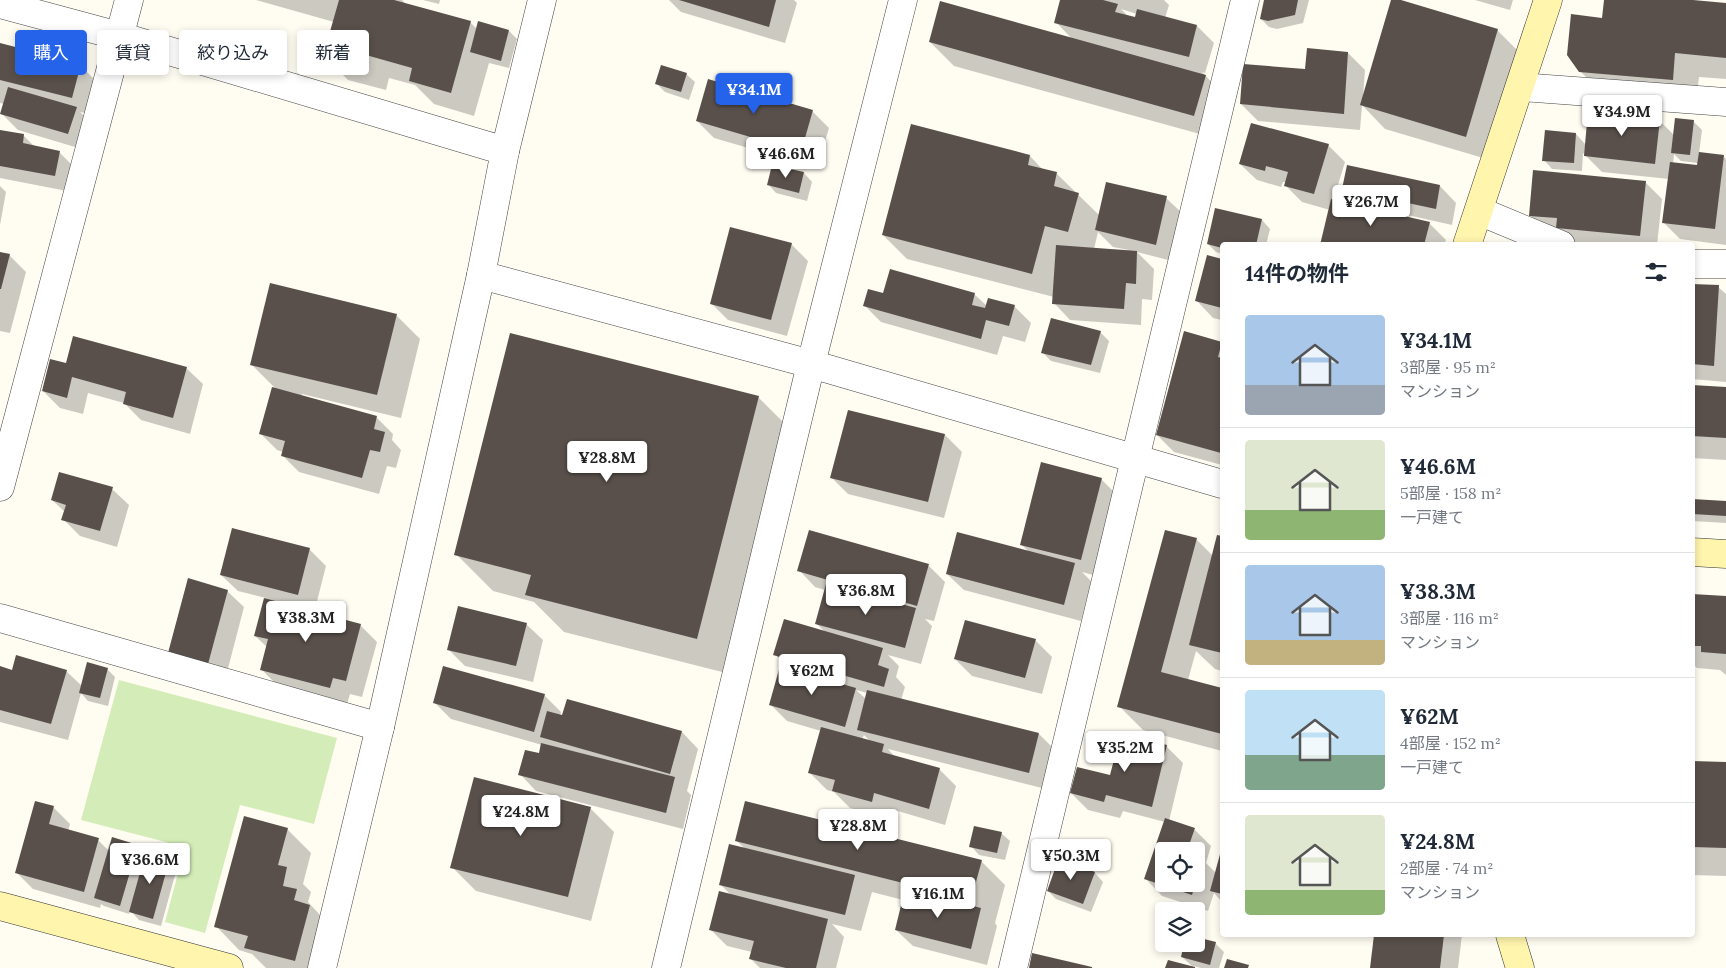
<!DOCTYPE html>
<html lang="ja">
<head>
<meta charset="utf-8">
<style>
	:root { --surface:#fff; --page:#f2f2f3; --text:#1f2937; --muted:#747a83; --line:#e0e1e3; --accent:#2563eb }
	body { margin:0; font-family:Lora,"Noto Sans JP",serif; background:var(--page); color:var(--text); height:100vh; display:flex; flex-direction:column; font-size:19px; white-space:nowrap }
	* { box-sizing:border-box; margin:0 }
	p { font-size:16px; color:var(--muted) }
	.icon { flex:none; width:28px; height:28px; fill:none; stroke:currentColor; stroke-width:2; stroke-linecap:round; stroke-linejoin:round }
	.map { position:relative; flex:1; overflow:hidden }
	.sheet { position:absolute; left:1220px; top:242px; width:475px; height:695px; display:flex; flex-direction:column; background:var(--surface); border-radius:5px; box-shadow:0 2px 8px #0003 }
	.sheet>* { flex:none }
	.guide { position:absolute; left:15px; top:30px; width:475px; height:45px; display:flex; gap:10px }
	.controls { position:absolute; left:1155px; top:842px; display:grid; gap:10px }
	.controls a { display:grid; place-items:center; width:50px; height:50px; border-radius:5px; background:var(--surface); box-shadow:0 2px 8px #0003; font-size:25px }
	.price { position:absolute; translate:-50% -42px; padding:0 11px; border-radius:5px; background:#fff; color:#222; font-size:16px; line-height:32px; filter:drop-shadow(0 1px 2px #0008) }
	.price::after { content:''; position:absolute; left:50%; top:30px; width:15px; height:11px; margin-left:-8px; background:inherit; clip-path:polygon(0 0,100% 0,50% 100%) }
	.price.current { background:var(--accent); color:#fff }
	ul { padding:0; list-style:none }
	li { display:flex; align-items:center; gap:15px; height:125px; padding:0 25px }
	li+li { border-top:1px solid var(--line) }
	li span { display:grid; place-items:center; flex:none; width:140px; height:100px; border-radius:5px; color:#555 }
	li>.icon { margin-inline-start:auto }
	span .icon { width:60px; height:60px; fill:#fffc; stroke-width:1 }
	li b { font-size:21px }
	h2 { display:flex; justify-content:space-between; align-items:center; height:60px; padding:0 25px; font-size:21px }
	.pill { padding:0 18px; border-radius:5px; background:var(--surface); box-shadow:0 2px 8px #0003; font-size:18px; line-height:45px }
	.pill.current { background:var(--accent); color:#fff }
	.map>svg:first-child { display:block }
</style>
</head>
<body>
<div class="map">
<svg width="1726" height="968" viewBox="0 0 1726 968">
	<rect width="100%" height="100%" fill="#fffcf2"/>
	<path fill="#d4edb8" d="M119,680L337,738L314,824L240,805L205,933L165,922L185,847L81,820Z"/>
	<g fill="#0003" fill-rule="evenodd">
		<path d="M256,0H402L407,5L470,22L477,29L509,31L517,39L509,68L489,63L474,116L434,104L415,85L389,78L386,90L348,80L324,56L334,22Z"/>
		<path d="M423,0H440L439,4Z"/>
		<path d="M669,0H794L797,3L785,43L681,12Z"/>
		<path d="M1061,0H1164L1169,5L1165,18L1197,26L1214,43L1205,73L1202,72L1229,100L1218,139L954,66L930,42L1072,39L1056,22ZM1121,9L1137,14L1136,19L1129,17Z"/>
		<path d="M1265,0H1309L1303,23L1277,29L1269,27L1261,19Z"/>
		<path d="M1392,0L1497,30L1521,54L1490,160L1385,129L1362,105L1360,130L1258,121L1241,104L1306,71L1348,53L1365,70L1363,97Z"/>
		<path d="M1475,0H1513L1510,10Z"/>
		<path d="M1605,0H1679L1726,4V79L1699,77L1696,103L1604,95L1580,71L1604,19Z"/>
		<path d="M0,45L80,65L97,82L89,114L80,112L93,124L85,150L18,130L1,113L4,104L0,103Z"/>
		<path d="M686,74L695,82L689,100L665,92L657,84Z"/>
		<path d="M812,111L829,128L817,168L714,138L697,121Z"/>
		<path d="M1659,120L1674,135L1693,121L1702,130L1699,154L1723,156L1726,159V245L1680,239L1664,223L1669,179L1602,172L1583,153L1582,171L1552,169L1544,160L1576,134L1586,145ZM1674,154L1681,161L1698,163V167L1673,164Z"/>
		<path d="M912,126L1030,156L1043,170L1056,173L1099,215L1166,198L1183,214L1172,261L1137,252L1154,269L1152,300L1142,299L1141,325L1070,320L1054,303V297L907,259L883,235ZM1098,232L1113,247L1129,250L1094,249Z"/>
		<path d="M0,131L24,136L35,147L59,152L76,169L72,192L0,178Z"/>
		<path d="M1328,145L1345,162L1333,201L1362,208L1343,188L1440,186L1456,203L1452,225L1385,210L1384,213L1429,223L1446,240L1444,245H1321L1330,210L1302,202L1285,185L1286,182H1283L1281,187L1257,180L1240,164Z"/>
		<path d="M804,173L812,182L807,201L776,193L768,184Z"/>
		<path d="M1645,182L1662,199L1657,245L1574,244L1547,232L1530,215Z"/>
		<path d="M0,186L6,192L0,225Z"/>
		<path d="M1216,209L1262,220L1270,229L1266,245H1222V254L1216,252L1208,244Z"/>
		<path d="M791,244L808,261L787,336L728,320L711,303Z"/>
		<path d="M0,253L9,255L26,272L10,333L0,331Z"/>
		<path d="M1208,256L1222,260V320L1213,318L1197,301Z"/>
		<path d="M1692,285L1718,287L1726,294V382L1692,379Z"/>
		<path d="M974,294L987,306H1014L1031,323L1025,342L1003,336L997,355L881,322L865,306L884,295Z"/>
		<path d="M396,315L420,339L401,418L302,394L301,397L377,418L393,434L392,440L401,450L396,468L387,466L379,494L299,472L282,455L283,452L277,450L260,433L277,390L251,364Z"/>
		<path d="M1100,332L1109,341L1100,373L1051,361L1042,352Z"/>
		<path d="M1185,332L1222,343V465L1174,452L1157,435Z"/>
		<path d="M66,364L186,368L203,384L190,434L141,420L124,403L88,393L83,414L60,408L43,391Z"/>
		<path d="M1692,386L1726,388V460L1692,458Z"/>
		<path d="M758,397L795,434L734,675L564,632L534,602L493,591L456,554Z"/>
		<path d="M849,411L945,435L962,452L944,518L848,494L831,477Z"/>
		<path d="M1101,479L1118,496L1097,576L1082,572L1091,581L1081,621L964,590L947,574L1030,553L1021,544Z"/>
		<path d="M112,489L129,505L117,547L80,536L63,519L65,512L52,500Z"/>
		<path d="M1692,500L1726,502V523L1692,521Z"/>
		<path d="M1218,536L1222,538V671L1215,669L1196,651L1188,680L1222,689V751L1143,730L1119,706L1196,539L1213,556Z"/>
		<path d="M309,549L326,566L314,613L360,625L377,642L362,697L350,694L347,704L278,686L261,669L267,647L255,636L266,598L238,591L221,575Z"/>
		<path d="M929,566L945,582L934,621L925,619L932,626L921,664L888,655L899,666L896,677L905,687L901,700L1039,734L1056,751L1046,789L888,749L895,757L939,769L956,786L945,825L891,809L889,818L850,808L834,792L827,790L810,773L821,731L787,721L770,704L791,671L775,654L825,632L816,623L825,590L815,587L799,570ZM856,690L867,693L866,699ZM864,735L870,741L862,739Z"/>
		<path d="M227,591L244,607L225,680L186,669Z"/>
		<path d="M1692,595L1726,597V675L1720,670L1697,668L1692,663Z"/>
		<path d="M526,624L543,640L533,682L465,666L448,649Z"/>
		<path d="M1035,640L1052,657L1042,694L972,676L955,659Z"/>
		<path d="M0,668L13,671H66L82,686L107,669L115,677L108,706L88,701L81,693L68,740L0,722Z"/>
		<path d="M544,695L561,712L560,716H563L568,700L682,732L698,749L687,791L691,795L683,829L536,791L520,774L540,755L542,745L451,719L435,703Z"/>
		<path d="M1166,746L1183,763L1169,821L1195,830L1211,846L1206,863L1216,873L1222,849V902L1214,893L1208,911L1162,896L1146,879L1165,822L1123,811L1120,818L1088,810L1071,793L1111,777ZM1164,851H1196V884H1164Z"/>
		<path d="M1692,762L1726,763V876L1692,875Z"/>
		<path d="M53,807L70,824L68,831L98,840L109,851L137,846L146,855L169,860L177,868L161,926L139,920L130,910L129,914L104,906L101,904L100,908L33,889L16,872Z"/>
		<path d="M590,808L614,832L591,921L476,891L452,867Z"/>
		<path d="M287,829L311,853L303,884L311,892L308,902L334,930L324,968H266L252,954L239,950L216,926Z"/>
		<path d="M1001,833L1010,841L1005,860L979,855L971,846Z"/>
		<path d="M736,840L981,861L1005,885L995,923L997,926L987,965L913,946L896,930L903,900L872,892L861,931L832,924L844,937L836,968H760L751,959L752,952L727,946L710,929L732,896L721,885L745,849Z"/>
		<path d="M1060,860L1095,873L1103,882L1091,912L1056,899L1048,891Z"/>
		<path d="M1376,935H1462L1458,968H1372Z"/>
		<path d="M1215,943L1224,952L1219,968H1201L1193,966V967L1182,957L1185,944Z"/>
	</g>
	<g fill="#59504b">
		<path d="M339,0H394L471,21L451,93L409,81L412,68L366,55L362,66L323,56Z"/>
		<path d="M679,0H776L769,27Z"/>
		<path d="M1060,0H1103L1118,4L1115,12L1135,17L1137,9L1197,25L1189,57L1054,23Z"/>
		<path d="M1264,0H1298L1295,15L1268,21L1260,19Z"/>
		<path d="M1391,0H1401L1498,29L1466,137L1360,105Z"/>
		<path d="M1604,0H1693L1726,3V58L1675,53L1673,80L1579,72L1567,55L1571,14L1602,18Z"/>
		<path d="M940,1L1206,75L1194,116L929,42Z"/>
		<path d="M478,21L509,30L501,61L470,52Z"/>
		<path d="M0,43L81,64L72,98L0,80Z"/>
		<path d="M1307,48L1348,52L1344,114L1240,104L1243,64L1305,69Z"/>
		<path d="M661,65L687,73L681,92L655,84Z"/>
		<path d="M708,79L813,110L801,152L696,121Z"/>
		<path d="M8,87L77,107L68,134L0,114Z"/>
		<path d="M1588,111L1660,119L1655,164L1584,156Z"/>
		<path d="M1675,118L1694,120L1690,155L1671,153Z"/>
		<path d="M1251,123L1329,144L1314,194L1284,186L1288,172L1266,166L1265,171L1239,164Z"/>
		<path d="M911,124L1030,155L1028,165L1057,172L1054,186L1079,193L1068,232L1045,226L1032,274L882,235Z"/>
		<path d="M0,130L24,134L23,143L60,151L55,176L0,166Z"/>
		<path d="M1545,130L1576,133L1574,163L1542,161Z"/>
		<path d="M1699,152L1724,155L1715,229L1662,223L1670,162L1697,165Z"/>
		<path d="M772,165L804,172L799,193L767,185Z"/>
		<path d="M1347,165L1440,185L1436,209L1342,189Z"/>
		<path d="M1533,170L1646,181L1640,236L1556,228L1557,218L1529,216Z"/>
		<path d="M1106,182L1167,196L1156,245L1095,230Z"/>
		<path d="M1331,199L1430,222L1424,245H1320Z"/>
		<path d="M1215,208L1262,219L1256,245H1222V248L1207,244Z"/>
		<path d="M730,227L792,243L771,320L710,304Z"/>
		<path d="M1056,245L1137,251L1136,284L1126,283L1124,309L1052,304Z"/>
		<path d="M0,252L10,254L1,289H0Z"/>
		<path d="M1207,255L1222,259V308L1195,301Z"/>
		<path d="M890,269L975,293L972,305L985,308L988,298L1015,305L1009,326L986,320L981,339L863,306L868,289L883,293Z"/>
		<path d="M270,283L397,314L377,395L250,365Z"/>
		<path d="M1692,284L1719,285L1714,366L1692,364Z"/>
		<path d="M1051,318L1101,331L1091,365L1041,353Z"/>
		<path d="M1184,331L1222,342L1218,357L1222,358V448L1221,453L1156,435Z"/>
		<path d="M510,333L759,396L697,639L525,595L531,575L454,555Z"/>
		<path d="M73,336L187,367L173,418L123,404L126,392L72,377L67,398L42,391L50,359L66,363Z"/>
		<path d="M1692,385L1726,387V438L1692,436Z"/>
		<path d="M272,387L377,416L374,429L385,432L380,452L370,450L362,478L281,456L285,441L259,434Z"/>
		<path d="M848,410L945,434L928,502L830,478Z"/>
		<path d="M1041,462L1102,478L1081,560L1020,545Z"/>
		<path d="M59,472L113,487L100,531L61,520L66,505L51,500Z"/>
		<path d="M1692,499L1726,501V516L1692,514Z"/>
		<path d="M232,528L310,548L298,595L220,575Z"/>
		<path d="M809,530L929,564L917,606L797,571Z"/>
		<path d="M1165,530L1197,538L1161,672L1222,688V734L1117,707Z"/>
		<path d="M957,532L1075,563L1064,605L946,574Z"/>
		<path d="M1217,535L1222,536V653L1189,645Z"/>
		<path d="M188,578L228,590L208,664L168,653Z"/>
		<path d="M826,584L916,608L905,648L815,624Z"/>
		<path d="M1692,594L1726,596V654L1701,652V646H1692Z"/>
		<path d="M264,598L361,624L346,681L333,678L330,688L260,670L268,639L254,636Z"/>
		<path d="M458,606L527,623L516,666L447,650Z"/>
		<path d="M784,619L883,648L878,665L889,669L884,687L773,655Z"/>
		<path d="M965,620L1036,639L1025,678L954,659Z"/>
		<path d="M16,655L67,670L51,724L0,710V666L12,670Z"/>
		<path d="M87,662L108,668L100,698L79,693Z"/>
		<path d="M443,666L545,694L534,732L433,703Z"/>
		<path d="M780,666L856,688L845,727L769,705Z"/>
		<path d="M867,690L1039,733L1029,773L857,730Z"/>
		<path d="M567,699L682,731L670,774L540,737L547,711L562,715Z"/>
		<path d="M821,727L884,744L882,752L940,768L929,809L874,793L872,802L832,791L835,780L808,773Z"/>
		<path d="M1121,733L1167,745L1152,807L1106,795L1104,802L1070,793L1077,767L1110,775Z"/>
		<path d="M541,743L675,777L666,813L518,775L525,750L539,753Z"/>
		<path d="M1692,761L1726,762V848L1692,847Z"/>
		<path d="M474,777L591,807L568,897L450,868Z"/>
		<path d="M35,801L54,806L49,824L99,838L84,892L15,873Z"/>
		<path d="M745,801L982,860L971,900L735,841Z"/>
		<path d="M244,816L288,828L278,865L287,867L283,886L297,889L294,900L310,905L295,961L244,948L248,936L214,927Z"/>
		<path d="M1165,818L1195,828L1187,851H1164V884H1195L1192,895L1144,879Z"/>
		<path d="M974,826L1002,832L997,853L969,847Z"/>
		<path d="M112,837L138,845L120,906L94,898Z"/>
		<path d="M729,844L855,875L845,915L719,885Z"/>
		<path d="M1222,847V894L1210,891Z"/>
		<path d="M146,851L170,858L153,919L129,912Z"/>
		<path d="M1196,856L1204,859L1197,880H1196Z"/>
		<path d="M1059,858L1095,872L1083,904L1047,891Z"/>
		<path d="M905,889L981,908L971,949L895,930Z"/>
		<path d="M719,891L828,919L816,968H786L749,959L754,941L709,930Z"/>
		<path d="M1374,935H1444L1440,968H1370Z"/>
		<path d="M1196,937L1216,942L1210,965L1181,957L1184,944H1196Z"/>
		<path d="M1032,953L1092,967V968H1029Z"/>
		<path d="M1227,959L1249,965L1248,968H1224Z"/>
		<path d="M1168,960L1195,967V968H1165Z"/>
	</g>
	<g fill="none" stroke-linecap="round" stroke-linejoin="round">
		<g stroke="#434343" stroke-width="29">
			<g id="street">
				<path d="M0,4L119,36L505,151"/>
				<path d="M1520,87L1726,102"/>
				<path d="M1479,211L1561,245"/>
				<path d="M1692,264H1726"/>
				<path d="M481,275L811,364L1222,484"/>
				<path d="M0,487L129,0"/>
				<path d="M0,618L380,727"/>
				<path d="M322,968L380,727L481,275L505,151L542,0"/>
				<path d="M666,968L811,364L903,0"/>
				<path d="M1013,968L1245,0"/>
			</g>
		</g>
		<g stroke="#323232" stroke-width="29">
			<g id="secondary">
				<path d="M1467,245L1548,0"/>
				<path d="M1692,552L1726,554"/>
				<path d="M0,906L229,968"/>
				<path d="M1510,935L1520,968"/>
			</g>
		</g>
		<use href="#street" stroke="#fff" stroke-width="28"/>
		<use href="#secondary" stroke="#fff5ad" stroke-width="28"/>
	</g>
</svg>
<div class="controls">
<a><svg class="icon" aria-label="locate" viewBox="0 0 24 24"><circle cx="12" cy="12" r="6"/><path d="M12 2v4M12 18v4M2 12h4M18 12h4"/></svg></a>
<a><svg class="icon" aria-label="layers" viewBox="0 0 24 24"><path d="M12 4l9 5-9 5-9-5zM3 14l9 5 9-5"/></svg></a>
</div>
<b class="price current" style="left:754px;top:115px">¥34.1M</b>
<b class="price" style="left:1622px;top:137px">¥34.9M</b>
<b class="price" style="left:786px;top:179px">¥46.6M</b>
<b class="price" style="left:1371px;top:227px">¥26.7M</b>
<b class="price" style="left:607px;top:483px">¥28.8M</b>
<b class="price" style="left:866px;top:616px">¥36.8M</b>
<b class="price" style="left:306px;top:643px">¥38.3M</b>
<b class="price" style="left:812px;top:696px">¥62M</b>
<b class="price" style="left:1125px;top:773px">¥35.2M</b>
<b class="price" style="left:521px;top:837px">¥24.8M</b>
<b class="price" style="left:858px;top:851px">¥28.8M</b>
<b class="price" style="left:1071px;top:881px">¥50.3M</b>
<b class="price" style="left:150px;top:885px">¥36.6M</b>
<b class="price" style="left:938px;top:919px">¥16.1M</b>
<div class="guide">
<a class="pill current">購入</a>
<a class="pill">賃貸</a>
<a class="pill">絞り込み</a>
<a class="pill">新着</a>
</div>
<section class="sheet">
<h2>14件の物件<svg class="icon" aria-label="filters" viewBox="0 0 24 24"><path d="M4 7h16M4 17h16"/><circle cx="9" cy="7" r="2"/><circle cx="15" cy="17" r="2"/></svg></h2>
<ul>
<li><span style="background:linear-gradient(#a9c7e8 70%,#9aa5b1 0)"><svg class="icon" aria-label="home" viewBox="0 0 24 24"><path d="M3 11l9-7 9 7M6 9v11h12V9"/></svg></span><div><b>¥34.1M</b><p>3部屋 · 95 m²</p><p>マンション</p></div></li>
<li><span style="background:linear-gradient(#dfe7d0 70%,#8fb573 0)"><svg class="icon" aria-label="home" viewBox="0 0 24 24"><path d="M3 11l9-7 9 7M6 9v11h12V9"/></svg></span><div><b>¥46.6M</b><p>5部屋 · 158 m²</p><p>一戸建て</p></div></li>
<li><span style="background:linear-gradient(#a9c7e8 75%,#c2b280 0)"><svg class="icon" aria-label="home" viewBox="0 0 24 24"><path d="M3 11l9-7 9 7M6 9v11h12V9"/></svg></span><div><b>¥38.3M</b><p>3部屋 · 116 m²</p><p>マンション</p></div></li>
<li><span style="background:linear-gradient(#bfe0f5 65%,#7fa58c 0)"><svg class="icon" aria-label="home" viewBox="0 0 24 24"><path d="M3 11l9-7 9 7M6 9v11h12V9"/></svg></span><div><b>¥62M</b><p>4部屋 · 152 m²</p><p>一戸建て</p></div></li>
<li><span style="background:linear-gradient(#dfe7d0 75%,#8fb573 0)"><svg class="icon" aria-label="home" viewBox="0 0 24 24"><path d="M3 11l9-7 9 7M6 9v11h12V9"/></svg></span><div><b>¥24.8M</b><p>2部屋 · 74 m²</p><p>マンション</p></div></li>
</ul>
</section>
</div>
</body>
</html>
